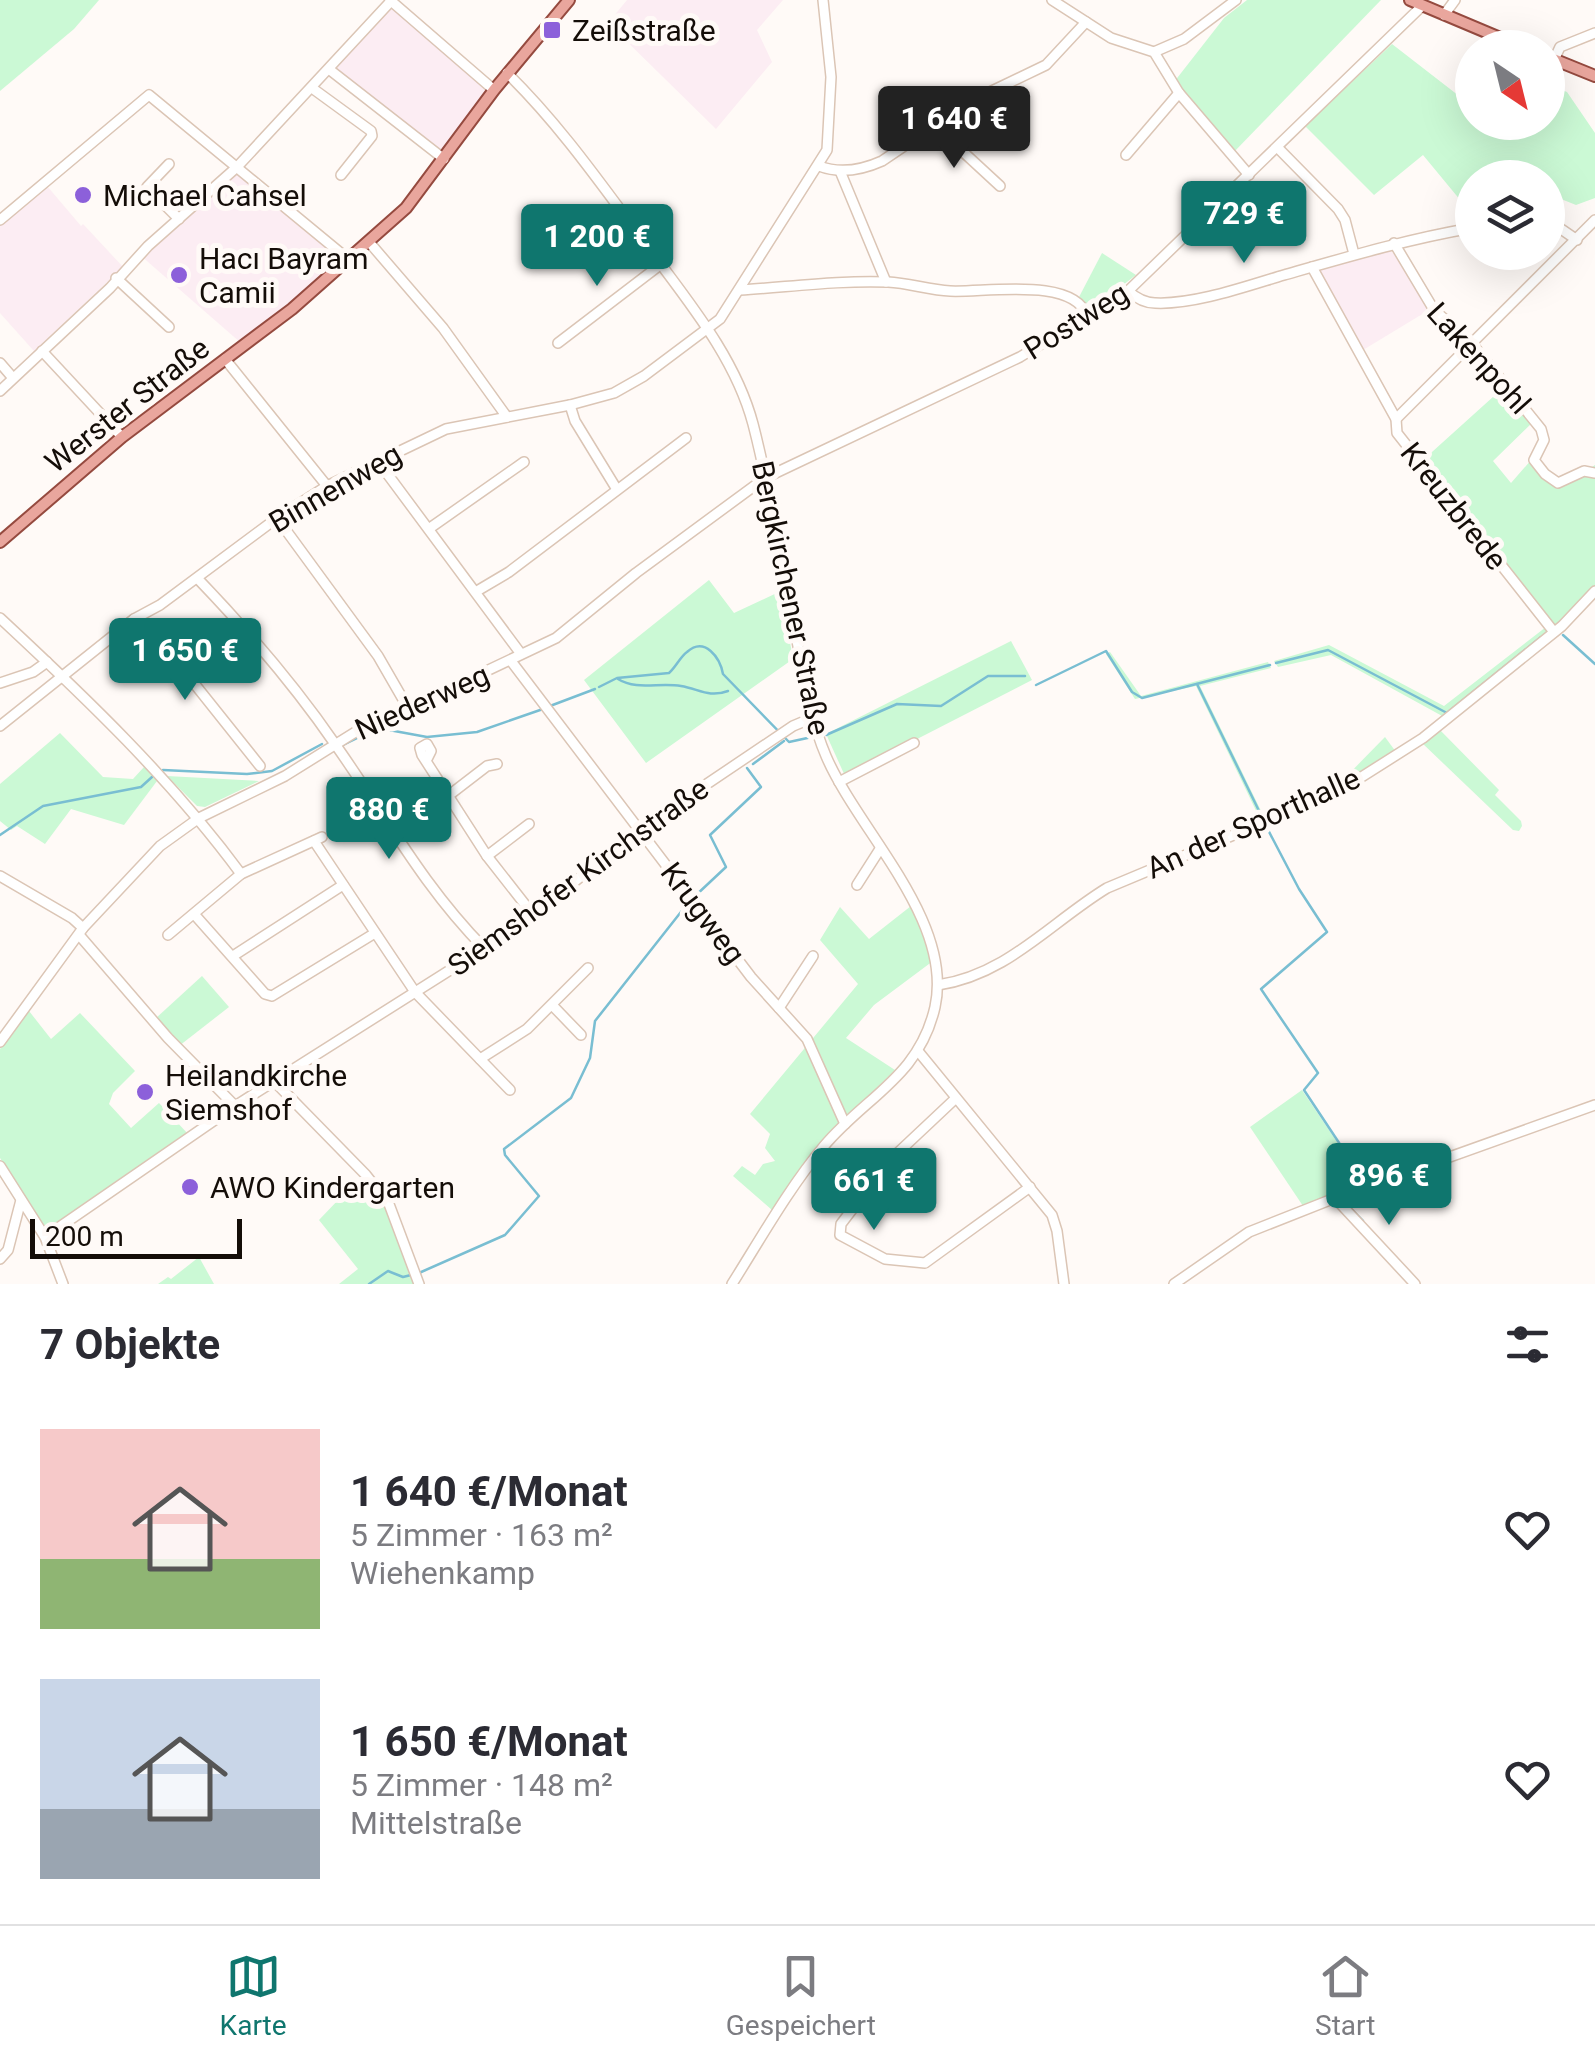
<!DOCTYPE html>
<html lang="de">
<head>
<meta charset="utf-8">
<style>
	:root { --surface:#fff; --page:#f7f7f7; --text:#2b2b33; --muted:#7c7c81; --line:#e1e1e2; --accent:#0f766e }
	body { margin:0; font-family:Roboto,sans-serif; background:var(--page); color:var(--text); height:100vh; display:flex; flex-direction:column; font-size:38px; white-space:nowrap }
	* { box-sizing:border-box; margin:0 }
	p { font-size:32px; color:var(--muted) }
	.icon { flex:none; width:55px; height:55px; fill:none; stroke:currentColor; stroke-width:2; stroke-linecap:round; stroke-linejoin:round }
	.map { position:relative; height:1284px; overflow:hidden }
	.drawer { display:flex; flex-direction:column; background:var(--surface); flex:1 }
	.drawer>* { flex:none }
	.needle { width:65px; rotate:145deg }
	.fabs { position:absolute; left:1455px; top:30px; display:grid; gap:20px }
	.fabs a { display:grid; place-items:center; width:110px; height:110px; border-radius:50%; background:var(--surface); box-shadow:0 10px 40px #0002; font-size:50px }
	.scale { position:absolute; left:30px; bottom:25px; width:212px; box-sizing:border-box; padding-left:10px; border:5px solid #140d08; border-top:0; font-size:28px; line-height:35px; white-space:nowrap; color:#140d08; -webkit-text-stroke:8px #fffaf7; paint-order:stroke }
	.price { position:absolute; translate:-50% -85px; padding:0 22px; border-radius:10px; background:var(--accent); color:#fff; font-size:32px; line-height:65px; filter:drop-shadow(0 2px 5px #0008) }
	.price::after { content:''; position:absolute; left:50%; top:60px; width:30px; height:22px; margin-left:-15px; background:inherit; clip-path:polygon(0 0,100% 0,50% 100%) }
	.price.on { background:#222; color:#fff }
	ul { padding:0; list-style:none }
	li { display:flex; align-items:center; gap:30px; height:250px; padding:0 40px }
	li span { display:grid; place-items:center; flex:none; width:280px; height:200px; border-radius:0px; color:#555 }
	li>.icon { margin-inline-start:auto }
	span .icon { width:120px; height:120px; fill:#fffc; stroke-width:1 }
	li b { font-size:42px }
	h2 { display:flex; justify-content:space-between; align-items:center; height:120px; padding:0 40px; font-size:42px }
	.tabs { display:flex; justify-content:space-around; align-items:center; height:140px; border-top:2px solid var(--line); background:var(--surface); font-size:28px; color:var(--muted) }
	.tabs a { display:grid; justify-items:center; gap:5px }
	.tabs .on { color:var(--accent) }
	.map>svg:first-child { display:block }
</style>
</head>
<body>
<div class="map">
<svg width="1595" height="1284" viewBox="0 0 1595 1284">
	<rect width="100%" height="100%" fill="#fffaf7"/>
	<g fill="#fcedf3">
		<path d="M627,0H783L757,30L772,62L716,129L608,23Z"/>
		<path d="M389,2L492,85L443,154L329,68Z"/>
		<path d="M237,168L347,257L241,343L140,255Z"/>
		<path d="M47,186L81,226L83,224L123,267L34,351L0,313V226Z"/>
		<path d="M1387,249L1393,253L1429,310L1363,350L1321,274L1320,266Z"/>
	</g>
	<g fill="#cbf9d5">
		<path d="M0,0H99L74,29L0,91Z"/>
		<path d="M1247,0H1381L1232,154L1174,82L1224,18Z"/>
		<path d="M1392,44L1472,106V122L1492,123L1512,139L1531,123L1548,122V110L1559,99L1562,90L1567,92L1595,133V198L1576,205L1561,199L1548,209V178H1472V191L1461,201L1423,155L1374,195L1305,126Z"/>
		<path d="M1102,253L1136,275L1093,308L1078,299Z"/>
		<path d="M1504,387L1532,423L1493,461L1511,483L1532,459L1551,482L1585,472L1595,465V586L1560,623L1551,625L1422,461Z"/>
		<path d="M709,580L734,613L781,591L793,659L646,763L584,680Z"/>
		<path d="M1546,627L1549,633L1444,717L1331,655L1278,667L1274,661L1329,645L1444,706Z"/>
		<path d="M1011,641L1032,680L845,776L826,734Z"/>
		<path d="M1110,652L1141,696L1268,662L1271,668L1200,686L1265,819L1261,821L1196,686L1135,699L1106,654Z"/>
		<path d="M1439,729L1499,790L1495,795L1521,821L1522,826L1519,831L1513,830L1421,742Z"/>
		<path d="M60,733L103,777L133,779L144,767L157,781L124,825L71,809L45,844L17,826L11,830L0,821V784Z"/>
		<path d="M1385,737L1396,752L1341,787L1339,784Z"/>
		<path d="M167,776L259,781L205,807L197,806Z"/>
		<path d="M911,906L933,961L874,1005L846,1038L895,1070L816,1147L772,1210L733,1176L742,1166L755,1175L763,1164L775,1161L765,1148L770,1134L750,1114L858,984L820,940L840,907L869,939Z"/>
		<path d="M202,976L229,1007L179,1046L155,1019Z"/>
		<path d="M29,1011L51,1039L80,1013L135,1071L113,1093L109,1104L131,1128L159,1103L189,1135L50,1227L43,1225L0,1158V1049Z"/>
		<path d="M1302,1090L1364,1182L1303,1206L1250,1127Z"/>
		<path d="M362,1175L387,1210L419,1284H339L358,1269L319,1220Z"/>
		<path d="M199,1257L214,1284H158L168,1277L171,1279Z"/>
	</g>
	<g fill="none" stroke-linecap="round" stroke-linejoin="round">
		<g stroke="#79bed2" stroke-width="2.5">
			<path d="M1563,635L1595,664"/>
			<path d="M1276,663L1328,650L1447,713L1541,637"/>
			<path d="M618,679C637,691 659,682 681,686C699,689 709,698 728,691"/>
			<path d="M1197,684L1262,817"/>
			<path d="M1036,685L1106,651L1132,692L1142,698L1270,665"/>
			<path d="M599,687L617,678L669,673C676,667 680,657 687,652C705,636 720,658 723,674L789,742L812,737"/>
			<path d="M550,706L595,689"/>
			<path d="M826,735L897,704L941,706L988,676H1025"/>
			<path d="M343,745L378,728L427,737L477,732L543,709"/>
			<path d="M753,764L784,741"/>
			<path d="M163,770L247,774L272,771L322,744"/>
			<path d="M1266,826L1299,889L1327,932L1261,989L1318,1073L1304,1090L1365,1182"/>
			<path d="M0,835L43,806L141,787L152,777"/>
			<path d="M694,897L726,867L710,835L761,787L747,768"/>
			<path d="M1345,1203L1363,1221"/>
			<path d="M419,1273L505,1235L539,1196L505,1155L504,1149L571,1098L590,1058L595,1021L688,903"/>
			<path d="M369,1284L388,1271L403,1277L411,1275"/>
		</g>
		<g stroke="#dbc5b5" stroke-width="12">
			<g id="minor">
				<path d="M390,0L494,90"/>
				<path d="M1052,0L1111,38L1154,52L1179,93L1249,175"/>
				<path d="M1444,15L1455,0"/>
				<path d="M1154,52L1184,39L1236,0"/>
				<path d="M1554,60L1560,47L1595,33"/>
				<path d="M330,70L444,159"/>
				<path d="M507,73C560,125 601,184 645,243C686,299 735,356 753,424C772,497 783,572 798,646C805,683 811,721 826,756C858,831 954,920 935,1007C919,1077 866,1096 824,1146C789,1188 761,1238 732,1284"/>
				<path d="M312,88L371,131L372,136L341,175"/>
				<path d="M935,126L1000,186"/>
				<path d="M1278,148L1338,209L1345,220L1354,254"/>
				<path d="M1126,155L1179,93"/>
				<path d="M169,164L147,187L179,219"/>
				<path d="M819,166C840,174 862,170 882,161L971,101L1046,65L1086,22"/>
				<path d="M840,171L886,282"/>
				<path d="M0,220L149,95L349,260"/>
				<path d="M1548,220L1577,240"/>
				<path d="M369,242L443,328L507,417"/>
				<path d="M1394,243L1434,310L1469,340L1541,429L1544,440L1534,460L1545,474L1558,483L1584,471L1595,473"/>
				<path d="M1312,267L1396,419L1397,433L1554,632"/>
				<path d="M116,278L169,327"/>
				<path d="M740,290C789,287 840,280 888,282C909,283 929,290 950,291C983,293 1074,276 1087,316"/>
				<path d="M1128,291C1136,298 1144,303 1155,303C1194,305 1247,286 1284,275C1347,257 1408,239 1472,228"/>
				<path d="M558,343L660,265"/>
				<path d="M42,351L122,437"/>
				<path d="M225,359L327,486"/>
				<path d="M0,363L13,378"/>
				<path d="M0,391L110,288L148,246L237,167L392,0"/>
				<path d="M570,405L575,421L616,488"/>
				<path d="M1396,419L1595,220"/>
				<path d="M377,460L521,654"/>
				<path d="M277,518L378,656L408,708"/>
				<path d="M430,528L524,462"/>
				<path d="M198,579C247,630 295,686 335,744C386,816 422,885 484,948"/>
				<path d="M477,591L509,572L686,438"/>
				<path d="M0,618C86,698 171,779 241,874"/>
				<path d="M134,619L189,677L260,766"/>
				<path d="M511,661L751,977L807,1039L845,1124"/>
				<path d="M0,683L33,672L47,662"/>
				<path d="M0,726L134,619L160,605L277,518L327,486L446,429L570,405L614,393L644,376L720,319L827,150L831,77L823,0"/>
				<path d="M426,761L431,751L427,744L420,748L422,755L487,856L534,916"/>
				<path d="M839,782L914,743"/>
				<path d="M448,796L487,766L497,764"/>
				<path d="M314,841L415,992L510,1090"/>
				<path d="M487,856L529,824"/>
				<path d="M0,876L72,918L83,928"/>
				<path d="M857,885L880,849"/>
				<path d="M194,914L265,994L272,996L375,933"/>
				<path d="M168,935L241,874L322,837"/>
				<path d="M80,936L168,1038L235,1106"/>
				<path d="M233,956L343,885"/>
				<path d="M938,985C1007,975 1051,922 1107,888L1341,790L1423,738L1562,626L1595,591"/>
				<path d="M552,1005L581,1035"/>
				<path d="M779,1008L813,956"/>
				<path d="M0,1042L83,928L160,846L199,818L285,776L373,721L383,720L556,638L636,573L765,478L1020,357L1128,291L1422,6"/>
				<path d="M918,1051L1052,1215L1057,1231L1064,1284"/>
				<path d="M480,1059L527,1029L588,968"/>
				<path d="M274,1081L366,1175L389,1204L419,1284"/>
				<path d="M956,1098L889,1161L841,1224L840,1235L885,1259L925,1263L1030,1187"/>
				<path d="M0,1166L45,1237L63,1284"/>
				<path d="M1335,1198L1415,1284"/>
				<path d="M45,1237L235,1106L518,927L640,829L793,726L812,718"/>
				<path d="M0,1259L8,1250L21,1200"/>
				<path d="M1174,1284L1249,1232L1335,1198L1595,1105"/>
			</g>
		</g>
		<g stroke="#954a3f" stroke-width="14">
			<g id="major">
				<path d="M1410,0L1524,48"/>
				<path d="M1548,57L1595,76"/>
				<path d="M0,542L122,437L292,309L406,208L494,90L569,0"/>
			</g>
		</g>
		<use href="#minor" stroke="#fff" stroke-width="9"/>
		<use href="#major" stroke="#e9a69d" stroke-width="10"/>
	</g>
	<g fill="#8c60da" stroke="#fffaf7" stroke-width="4">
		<rect x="542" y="20" width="20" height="20" rx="5"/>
		<circle cx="83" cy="195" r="10"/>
		<circle cx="179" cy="275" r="10"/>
		<circle cx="145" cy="1092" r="10"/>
		<circle cx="190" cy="1187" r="10"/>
	</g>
	<g text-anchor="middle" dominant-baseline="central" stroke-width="10" stroke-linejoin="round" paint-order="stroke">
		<g font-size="30" fill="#140d08" stroke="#fffaf7" text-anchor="start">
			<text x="572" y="30">Zeißstraße</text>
			<text x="103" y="195">Michael Cahsel</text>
			<text x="199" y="258">Hacı Bayram<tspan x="199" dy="34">Camii</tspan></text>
			<text x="165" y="1075">Heilandkirche<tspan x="165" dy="34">Siemshof</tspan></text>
			<text x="210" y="1187">AWO Kindergarten</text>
		</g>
		<g font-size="30" fill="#140d08" stroke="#fffaf7">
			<text transform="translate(1076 321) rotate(-32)">Postweg</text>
			<text transform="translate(1479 358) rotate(48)">Lakenpohl</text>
			<text transform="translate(127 405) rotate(-38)">Werster Straße</text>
			<text transform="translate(335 488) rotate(-30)">Binnenweg</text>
			<text transform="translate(1454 506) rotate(52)">Kreuzbrede</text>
			<text transform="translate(791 598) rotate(78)">Bergkirchener Straße</text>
			<text transform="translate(422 702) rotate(-24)">Niederweg</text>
			<text transform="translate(1253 823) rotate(-24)">An der Sporthalle</text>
			<text transform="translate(578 877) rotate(-36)">Siemshofer Kirchstraße</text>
			<text transform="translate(703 913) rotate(53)">Krugweg</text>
		</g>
	</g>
</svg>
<div class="fabs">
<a><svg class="needle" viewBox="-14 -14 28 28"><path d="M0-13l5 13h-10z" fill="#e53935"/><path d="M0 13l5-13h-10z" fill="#7c7c81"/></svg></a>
<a><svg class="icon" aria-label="layers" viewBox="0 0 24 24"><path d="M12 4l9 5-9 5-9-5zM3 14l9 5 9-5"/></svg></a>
</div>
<div class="scale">200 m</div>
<b class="price on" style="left:954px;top:171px">1 640 €</b>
<b class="price" style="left:1244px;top:266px">729 €</b>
<b class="price" style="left:597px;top:289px">1 200 €</b>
<b class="price" style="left:185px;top:703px">1 650 €</b>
<b class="price" style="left:389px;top:862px">880 €</b>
<b class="price" style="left:1389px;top:1228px">896 €</b>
<b class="price" style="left:874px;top:1233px">661 €</b>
</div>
<section class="drawer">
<h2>7 Objekte<svg class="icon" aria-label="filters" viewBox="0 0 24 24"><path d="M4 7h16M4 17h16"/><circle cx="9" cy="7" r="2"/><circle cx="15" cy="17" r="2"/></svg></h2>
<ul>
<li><span style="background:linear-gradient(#f6c9c9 65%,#8fb573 0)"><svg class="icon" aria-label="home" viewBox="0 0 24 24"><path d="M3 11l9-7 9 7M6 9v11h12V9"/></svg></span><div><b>1 640 €/Monat</b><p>5 Zimmer · 163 m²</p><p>Wiehenkamp</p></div><svg class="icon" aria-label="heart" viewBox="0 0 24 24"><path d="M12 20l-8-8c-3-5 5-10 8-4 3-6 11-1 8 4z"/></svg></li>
<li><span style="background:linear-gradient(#c9d6e8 65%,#9aa5b1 0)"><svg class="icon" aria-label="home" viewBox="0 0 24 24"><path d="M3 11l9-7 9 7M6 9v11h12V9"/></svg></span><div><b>1 650 €/Monat</b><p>5 Zimmer · 148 m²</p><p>Mittelstraße</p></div><svg class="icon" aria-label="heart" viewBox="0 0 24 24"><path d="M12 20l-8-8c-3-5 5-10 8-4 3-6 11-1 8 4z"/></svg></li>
</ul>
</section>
<nav class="tabs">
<a class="on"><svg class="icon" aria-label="map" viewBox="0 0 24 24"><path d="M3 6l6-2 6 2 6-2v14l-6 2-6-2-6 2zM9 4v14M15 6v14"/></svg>Karte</a>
<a><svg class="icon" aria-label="saved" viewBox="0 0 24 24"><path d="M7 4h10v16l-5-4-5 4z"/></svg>Gespeichert</a>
<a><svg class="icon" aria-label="home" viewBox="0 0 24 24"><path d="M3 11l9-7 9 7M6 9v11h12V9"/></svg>Start</a>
</nav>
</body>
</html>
